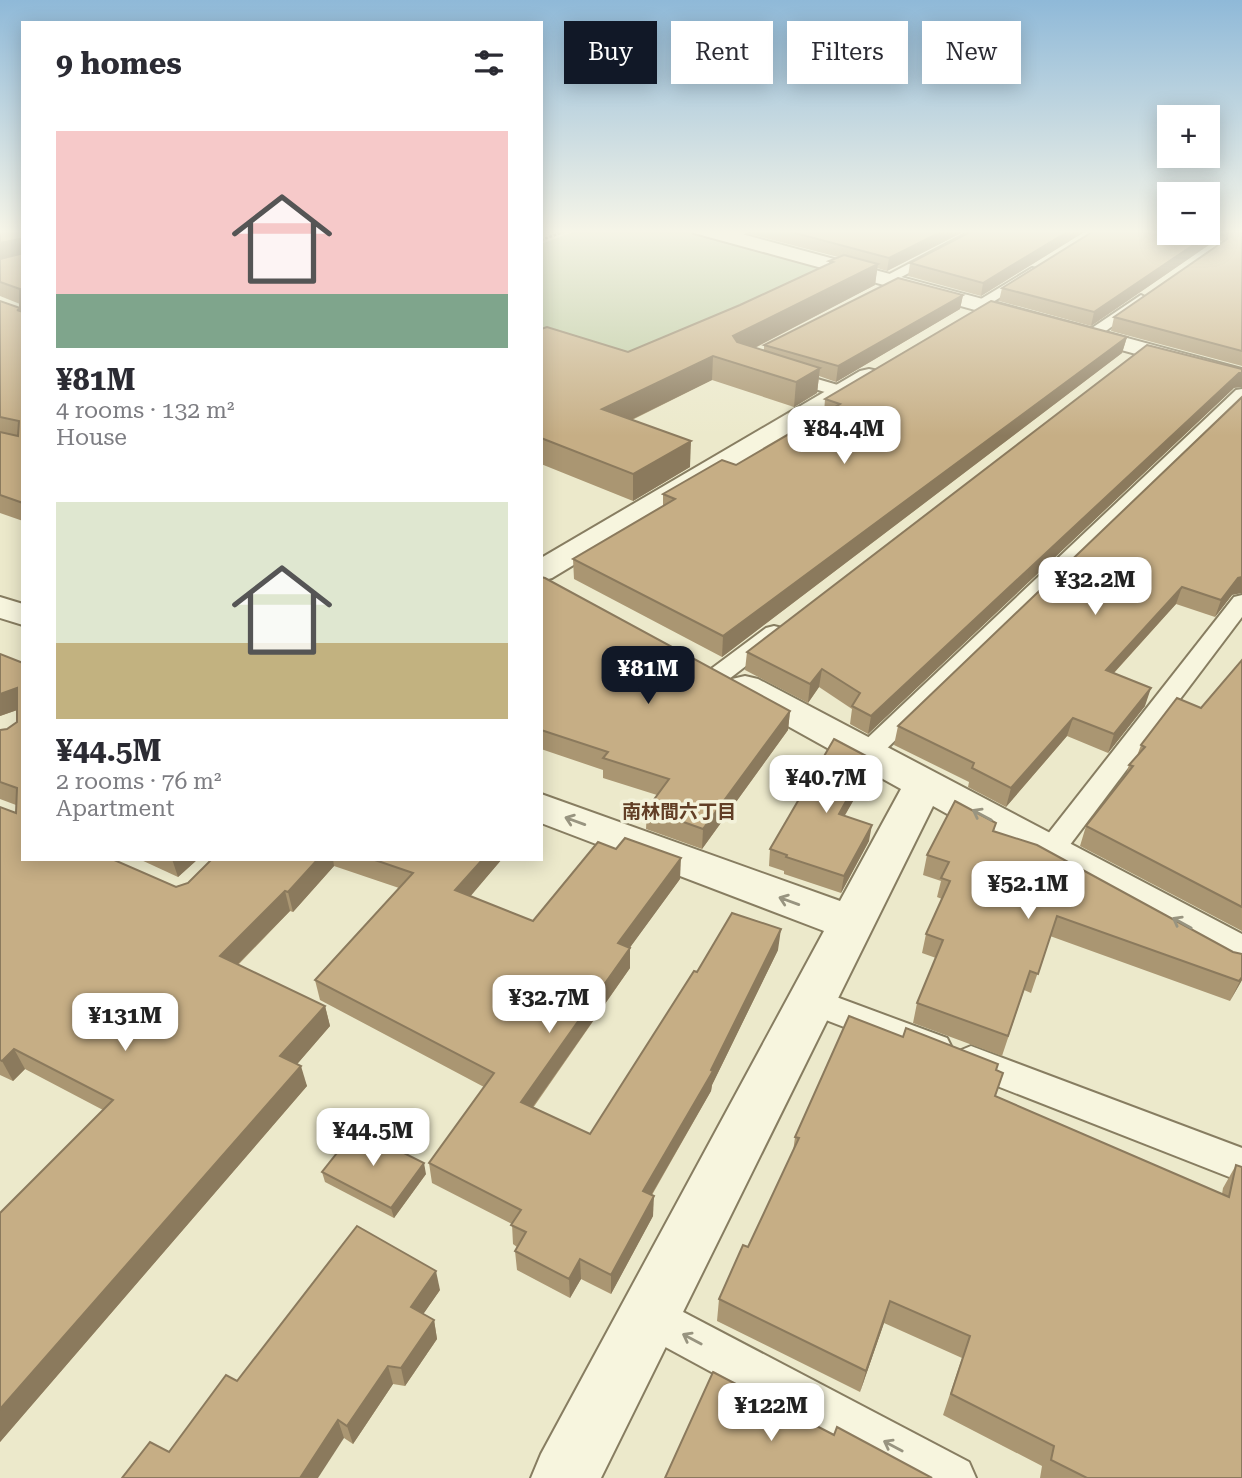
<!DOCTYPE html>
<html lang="en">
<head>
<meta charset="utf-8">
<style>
	:root { --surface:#fff; --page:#f7f7f7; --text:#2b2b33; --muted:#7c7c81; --accent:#111827 }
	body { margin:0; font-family:"Roboto Serif","Noto Sans JP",serif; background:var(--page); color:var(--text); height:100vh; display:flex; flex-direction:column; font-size:26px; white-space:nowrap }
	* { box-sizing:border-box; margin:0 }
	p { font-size:23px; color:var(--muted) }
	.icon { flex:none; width:38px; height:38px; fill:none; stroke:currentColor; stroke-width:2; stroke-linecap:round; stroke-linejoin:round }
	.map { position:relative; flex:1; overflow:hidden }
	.side { position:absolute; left:21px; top:21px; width:522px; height:840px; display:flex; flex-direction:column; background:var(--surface); border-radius:0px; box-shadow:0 4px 18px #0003 }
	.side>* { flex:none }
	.top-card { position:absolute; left:564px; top:21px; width:572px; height:63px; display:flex; gap:14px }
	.buttons { position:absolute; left:1157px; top:105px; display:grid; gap:14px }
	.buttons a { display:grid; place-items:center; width:63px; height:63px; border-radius:0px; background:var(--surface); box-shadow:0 4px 18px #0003; font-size:35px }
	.price { position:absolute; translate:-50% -60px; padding:0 16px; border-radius:14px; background:#fff; color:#222; font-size:23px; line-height:46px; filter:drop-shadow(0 2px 4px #0008) }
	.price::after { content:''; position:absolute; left:50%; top:42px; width:21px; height:16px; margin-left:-10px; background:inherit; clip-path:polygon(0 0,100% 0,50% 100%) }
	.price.on { background:var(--accent); color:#fff }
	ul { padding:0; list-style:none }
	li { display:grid; align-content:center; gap:14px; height:371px; padding:0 35px }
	li span { display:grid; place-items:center; height:217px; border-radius:0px; color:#555 }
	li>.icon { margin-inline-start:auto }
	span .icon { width:126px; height:126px; fill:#fffc; stroke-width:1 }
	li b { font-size:30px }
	h2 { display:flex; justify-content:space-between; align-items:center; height:84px; padding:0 35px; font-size:30px }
	.pill { padding:0 24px; border-radius:0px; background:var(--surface); box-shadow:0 4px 18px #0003; font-size:24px; line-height:63px }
	.pill.on { background:var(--accent); color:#fff }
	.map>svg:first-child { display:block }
</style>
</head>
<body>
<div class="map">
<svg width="1242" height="1478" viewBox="0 0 1242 1478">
	<rect width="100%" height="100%" fill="#ece9cb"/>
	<path fill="#bbc9a0" d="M581,229H678L835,273L541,413V244Z"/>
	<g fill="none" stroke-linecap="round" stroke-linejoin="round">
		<g stroke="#877d61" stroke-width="4">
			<g id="service">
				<path d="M736,229H753L734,240H724V234Z"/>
				<path d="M975,229H991L892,282L887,283L880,279Z"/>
				<path d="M1032,268L1037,269V275L983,308H973L971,305Z"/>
				<path d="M1141,295L1148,299L1146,302L1096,338H1086L1083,335L1086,332Z"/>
				<path d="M783,369L848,388L850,392L842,397L777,378L775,374L777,370Z"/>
				<path d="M1242,389V403L876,759L867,761L858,759L854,753L858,747L1236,390Z"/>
				<path d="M1242,595V617L1060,858L1050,861L1040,858L1035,851L1040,844L1234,597Z"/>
				<path d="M774,626L782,628L786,633L782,638L729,679L720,681L711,679L708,674L711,669L766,628Z"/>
				<path d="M812,988L947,1038L952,1048L947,1058L935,1062L800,1010L795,1001L800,992Z"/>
				<path d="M971,1046L1242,1148V1182L959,1071L954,1061L959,1051Z"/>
				<path d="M649,1294L969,1462L976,1478H907L634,1330L628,1315L634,1300Z"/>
			</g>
		</g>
		<g stroke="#877d61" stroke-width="4">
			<g id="minor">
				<path d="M692,229H723L1242,369V383L694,233Z"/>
				<path d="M869,369L878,371L881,376L878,381L552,578L541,581V558L860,371Z"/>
				<path d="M0,597L23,604V625L0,618Z"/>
				<path d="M745,676L758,679L1242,934V974L1225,969L933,806L601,1478H531L541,1454L824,931L541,823V794L840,901L901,789L732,695L727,687L732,679Z"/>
			</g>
		</g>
		<path stroke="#877d61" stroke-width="2.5" stroke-dasharray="2.5 2" stroke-linecap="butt" d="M541,240L572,229"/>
		<use href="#service" fill="#f7f5de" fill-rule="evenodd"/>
		<use href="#minor" fill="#f7f5de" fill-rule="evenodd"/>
	</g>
	<g fill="#aa9672">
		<path d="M0,229H23V521L0,513V301L20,308V304L0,296Z"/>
		<path d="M751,229H969L887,271L877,268L875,285L755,348L764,351V345L963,295L960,309L836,382L819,376L817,393L794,407L712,380L632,420L690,467L633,501L541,464V329L628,352L740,305L829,264V261L838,257L750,234Z"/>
		<path d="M976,229H1089L981,296L908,276L910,263Z"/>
		<path d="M1208,229H1242V366L1111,331L1114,317L1224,241L1216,240L1091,326L999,301L1002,288Z"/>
		<path d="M1127,337L1122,353L722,657L574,579L573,559L663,506V494L736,465L824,413L825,399Z"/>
		<path d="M1234,388L868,734L850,724L852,709L819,687L808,703L745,670L747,652Z"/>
		<path d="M1242,397L1232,595L1215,617L1176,604L1114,673L1145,706L1108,753L1067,736L1006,807L968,787L969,782L894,745L898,726Z"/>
		<path d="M541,577L790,711L788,730L702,849L646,829L647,809L657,795L603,778V770L541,749Z"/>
		<path d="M0,654L23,663V859L176,887L188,883L212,859H502L470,896L533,921L680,879L630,947V968L533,1108L590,1134L697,972L778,950L712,1085L711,1091L652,1195L653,1216L611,1294L581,1279L570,1298L517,1270L515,1251L517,1247L513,1244L512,1224L432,1183L429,1163L484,1087L320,1000L315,980L399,888L334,866L293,912L290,911L238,965L325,1006L330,1026L297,1064L307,1086L0,1442V1213L103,1110L25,1069L13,1081L0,1075V807L16,813V805L0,799V730L7,729L17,722V710L0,716Z"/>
		<path d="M1242,660V931L1080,846L1086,826L1126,775L1129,765L1137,756L1141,745L1201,708Z"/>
		<path d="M870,758L868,775L844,816L869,841L841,893L784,874V871L769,866L770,849Z"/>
		<path d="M996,823L994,831L1233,952L1242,980L1230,1001L1050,936L1031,993L1024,990L1002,1056L913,1023L917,1003L936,958L922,953L926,934L942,899L937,897L941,881L923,875L927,855Z"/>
		<path d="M139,859H198L178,877Z"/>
		<path d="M903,1037L996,1070V1096L1222,1194L1223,1188L1236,1165L1242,1478H1040L1042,1466L943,1415L962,1358L884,1323L860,1392L717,1321L719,1299L748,1247L793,1152L795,1137Z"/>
		<path d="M322,1172L426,1174L394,1218L325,1182Z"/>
		<path d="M440,1290L423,1314L434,1320L437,1339L405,1386L393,1384L353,1444L344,1438L169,1452L237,1381Z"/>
	</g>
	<g fill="#8b7a5d">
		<path d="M947,229H969L887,271L889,258Z"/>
		<path d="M1072,229H1089L981,296L983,283Z"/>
		<path d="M1217,229H1219L1216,240L1091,326L1094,312Z"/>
		<path d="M20,239L23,254L0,260V243Z"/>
		<path d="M878,264L875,285L731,360L733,336Z"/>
		<path d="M963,295L960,309L836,382L838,366Z"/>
		<path d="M1127,337L1122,353L722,657L723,636Z"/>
		<path d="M713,356L712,380L602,434V409Z"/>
		<path d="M820,368L817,393L794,407L796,382Z"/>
		<path d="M1239,373H1242V387L1234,388L868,734L871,716Z"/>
		<path d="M691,441L690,467L633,501V474Z"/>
		<path d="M1242,577V593L1232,595L1215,617L1221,600L1238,578Z"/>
		<path d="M1182,587L1176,604L1100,688L1106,670Z"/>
		<path d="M822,669L819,687L808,703L810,684Z"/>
		<path d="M17,688L23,708L0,716V694Z"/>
		<path d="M1151,688L1145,706L1108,753L1114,734Z"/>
		<path d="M790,711L788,730L702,849L703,829Z"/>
		<path d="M1073,718L1067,736L1006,807L1011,788Z"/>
		<path d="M870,758L868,775L836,831L839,814Z"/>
		<path d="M872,825L869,841L841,893L844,876Z"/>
		<path d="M681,858L680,879L618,964V943Z"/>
		<path d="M172,859H198L178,877Z"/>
		<path d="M318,859H333L334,866L293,912L288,892Z"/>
		<path d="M483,859H502L458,911L455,890Z"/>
		<path d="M285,891L290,911L226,976L220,956Z"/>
		<path d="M781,929L778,950L712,1085L711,1091L642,1211L643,1191L711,1070Z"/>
		<path d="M630,948V968L522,1122L521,1102Z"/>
		<path d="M1242,977V980L1230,1001Z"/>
		<path d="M325,1006L330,1026L286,1077L280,1056Z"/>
		<path d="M14,1049L25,1069L13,1081L2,1061Z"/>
		<path d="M301,1066L307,1086L0,1442V1409Z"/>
		<path d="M424,1163L426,1174L394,1218L391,1208Z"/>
		<path d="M654,1196L653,1216L611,1294V1275Z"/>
		<path d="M580,1259L581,1279L570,1298L569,1279Z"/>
		<path d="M436,1271L440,1290L415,1326L411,1307Z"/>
		<path d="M890,1301L884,1323L860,1392L866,1371Z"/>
		<path d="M434,1320L437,1339L405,1386L401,1368Z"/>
		<path d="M388,1366L393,1384L353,1444L347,1426Z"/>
		<path d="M338,1420L344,1438L318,1478H300Z"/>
	</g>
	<g fill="#c6ae85" stroke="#8b7a5d" stroke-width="2">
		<path d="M0,229H23V309L17,310L23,312V503L0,495V432L18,436L19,421L0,417V301L20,308V289L0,282V259L20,254V239L0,243Z"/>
		<path d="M780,229H947L889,258Z"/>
		<path d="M976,229H1072L983,283L910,263Z"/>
		<path d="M1097,229H1169V233H1208V229H1217L1094,312L1002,288Z"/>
		<path d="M1228,229H1242V351L1114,317L1227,239Z"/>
		<path d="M844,255L878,264L733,336L737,342L820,368L796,382L713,356L602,409L691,441L633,474L541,438V329L547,327L628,352L740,305L833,262L829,261Z"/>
		<path d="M898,278L963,295L838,366L764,345Z"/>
		<path d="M991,301L1127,337L723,636L573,559L675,499L663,494L722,460L736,465L840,404L825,399Z"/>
		<path d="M1147,345L1242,369V373H1239L871,716L852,706L860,693L822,669L810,684L747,652Z"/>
		<path d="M1242,397V577L1238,578L1221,600L1182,587L1106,670L1151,688L1114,734L1073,718L1011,788L972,768L974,763L898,726Z"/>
		<path d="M541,577L545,578L790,711L703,829L647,809L669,779L603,758L608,752L541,730Z"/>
		<path d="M0,654L23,663V859H112L176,887L188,883L212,859H318L288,892L285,891L220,956L325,1006L280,1056L301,1066L0,1409V1213L113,1100L14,1049L2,1061L0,1060V807L16,813L17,788L0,782V730L7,729L17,722V688L0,694Z"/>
		<path d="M1242,660V907L1086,826L1133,766L1129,765L1145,747L1141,745L1177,698L1201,708Z"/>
		<path d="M834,739L870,758L839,814L872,825L844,876L786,857L787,855L770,849Z"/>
		<path d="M955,801L996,823L993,831L1037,845L1233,952L1242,954V977L1239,981L1057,916L1038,974L1030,971L1008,1036L917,1003L943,940L926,934L950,881L941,878L949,862L927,855Z"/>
		<path d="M625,838L681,858L618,943L630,948L521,1102L590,1134L694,971L697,972L732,913L781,929L711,1070L713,1071L643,1191L654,1196L611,1275L580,1259L569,1279L515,1251L526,1232L511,1225L521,1210L429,1163L494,1073L315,980L413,873L372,859H483L455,890L533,921L598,842L616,849Z"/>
		<path d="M849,1016L903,1037L906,1028L998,1064L996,1070L1003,1073L995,1096L1229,1197L1236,1165L1242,1167V1478H1087L1051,1460L1054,1446L951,1394L970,1336L890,1301L866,1371L719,1299L743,1245L748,1247L799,1138L795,1137Z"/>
		<path d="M356,1129L424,1163L391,1208L322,1172Z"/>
		<path d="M357,1226L436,1271L411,1307L434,1320L401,1368L388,1366L347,1426L338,1420L300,1478H122L150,1442L169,1452L226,1375L237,1381Z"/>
		<path d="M713,1372L834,1435L837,1427L932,1478H665Z"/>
	</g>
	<defs><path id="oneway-shaft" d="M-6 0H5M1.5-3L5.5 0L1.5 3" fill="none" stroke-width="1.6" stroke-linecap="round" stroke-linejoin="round" transform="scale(1.75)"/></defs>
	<g stroke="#989480">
		<use href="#oneway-shaft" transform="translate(982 815) rotate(-152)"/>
		<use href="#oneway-shaft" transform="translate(575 821) rotate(-160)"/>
		<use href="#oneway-shaft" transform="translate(789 901) rotate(-160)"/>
		<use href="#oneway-shaft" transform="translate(1182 923) rotate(-151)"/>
		<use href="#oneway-shaft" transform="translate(692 1339) rotate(-152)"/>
		<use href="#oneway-shaft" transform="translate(893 1446) rotate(-152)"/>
	</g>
	<linearGradient id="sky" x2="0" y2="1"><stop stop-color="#8fb9d8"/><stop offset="0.53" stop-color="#f6f5e8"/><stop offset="1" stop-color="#f6f5e8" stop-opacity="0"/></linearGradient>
	<rect width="1242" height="436" fill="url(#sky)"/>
	<g text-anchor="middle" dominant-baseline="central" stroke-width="7" stroke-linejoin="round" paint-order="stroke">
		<g font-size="19" font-weight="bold" fill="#623f26" stroke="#f3f2da">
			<text x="679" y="811">南林間六丁目</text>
		</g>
	</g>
</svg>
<div class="buttons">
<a>+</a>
<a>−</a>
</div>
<b class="price" style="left:844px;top:466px">¥84.4M</b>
<b class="price" style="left:1095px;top:617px">¥32.2M</b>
<b class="price on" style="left:648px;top:706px">¥81M</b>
<b class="price" style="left:826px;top:815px">¥40.7M</b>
<b class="price" style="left:1028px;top:921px">¥52.1M</b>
<b class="price" style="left:549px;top:1035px">¥32.7M</b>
<b class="price" style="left:125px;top:1053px">¥131M</b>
<b class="price" style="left:373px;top:1168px">¥44.5M</b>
<b class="price" style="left:771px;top:1443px">¥122M</b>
<div class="top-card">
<a class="pill on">Buy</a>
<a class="pill">Rent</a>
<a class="pill">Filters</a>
<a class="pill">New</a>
</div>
<section class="side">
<h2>9 homes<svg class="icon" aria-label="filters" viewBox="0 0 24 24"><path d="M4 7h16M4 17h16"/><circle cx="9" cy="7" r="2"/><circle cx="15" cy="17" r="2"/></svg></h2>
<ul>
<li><span style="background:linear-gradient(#f6c9c9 75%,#7fa58c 0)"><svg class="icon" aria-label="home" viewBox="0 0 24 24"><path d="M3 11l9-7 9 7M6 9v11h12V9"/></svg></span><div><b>¥81M</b><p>4 rooms · 132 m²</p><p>House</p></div></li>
<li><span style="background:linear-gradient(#dfe7d0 65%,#c2b280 0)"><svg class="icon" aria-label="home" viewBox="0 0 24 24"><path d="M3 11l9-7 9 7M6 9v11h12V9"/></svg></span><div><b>¥44.5M</b><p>2 rooms · 76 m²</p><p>Apartment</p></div></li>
</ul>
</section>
</div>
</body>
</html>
